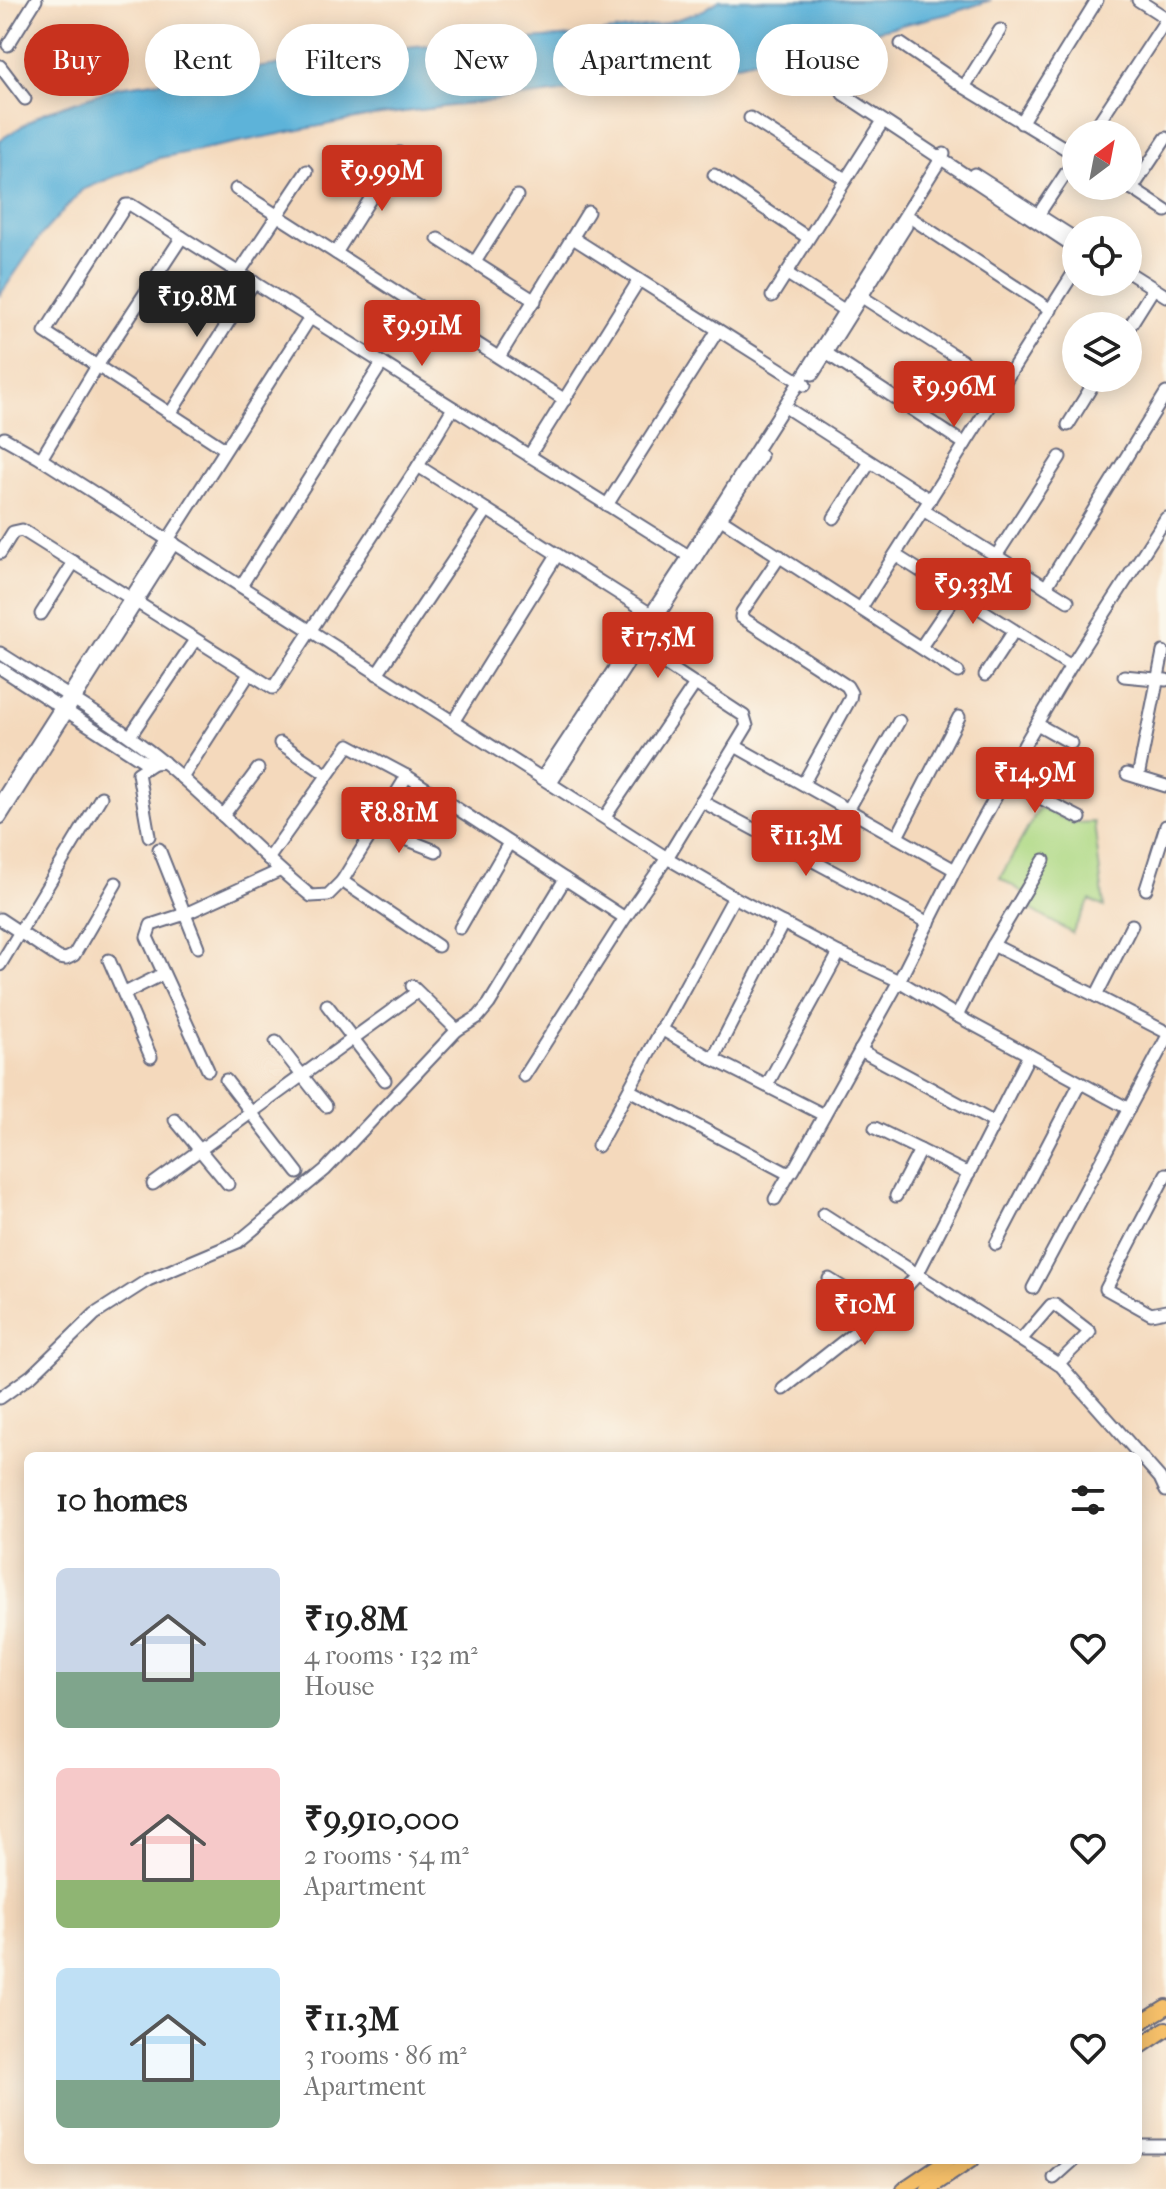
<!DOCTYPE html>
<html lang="en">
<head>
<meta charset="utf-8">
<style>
	:root { --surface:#fff; --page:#f2f2f2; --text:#222; --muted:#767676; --accent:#c8321e }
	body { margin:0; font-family:"IM FELL French Canon",serif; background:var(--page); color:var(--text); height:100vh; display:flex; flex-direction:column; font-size:30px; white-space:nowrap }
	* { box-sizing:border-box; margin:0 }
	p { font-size:26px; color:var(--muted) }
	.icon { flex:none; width:44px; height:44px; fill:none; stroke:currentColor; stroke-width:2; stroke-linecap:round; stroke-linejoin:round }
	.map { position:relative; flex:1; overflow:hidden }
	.sheet { position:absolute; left:24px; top:1452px; width:1118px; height:712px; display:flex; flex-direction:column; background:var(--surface); border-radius:12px; box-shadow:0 4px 20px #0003 }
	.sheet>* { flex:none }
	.hud { position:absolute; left:24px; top:24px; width:1118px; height:72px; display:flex; gap:16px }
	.needle { width:52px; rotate:32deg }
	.buttons { position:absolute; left:1062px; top:120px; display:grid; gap:16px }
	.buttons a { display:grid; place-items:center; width:80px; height:80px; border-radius:50%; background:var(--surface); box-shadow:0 4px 20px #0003; font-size:40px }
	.price { position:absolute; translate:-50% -68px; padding:0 18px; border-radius:8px; background:var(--accent); color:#fff; font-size:26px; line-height:52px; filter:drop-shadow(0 2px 4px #0008) }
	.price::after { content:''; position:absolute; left:50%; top:48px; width:24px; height:18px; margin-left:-12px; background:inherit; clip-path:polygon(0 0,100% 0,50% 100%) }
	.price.current { background:#222; color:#fff }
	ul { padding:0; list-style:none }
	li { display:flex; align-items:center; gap:24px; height:200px; padding:0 32px }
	li span { display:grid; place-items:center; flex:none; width:224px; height:160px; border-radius:12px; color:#555 }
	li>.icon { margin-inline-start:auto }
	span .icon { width:96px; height:96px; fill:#fffc; stroke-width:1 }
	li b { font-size:34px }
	h2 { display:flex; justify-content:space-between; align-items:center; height:96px; padding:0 32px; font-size:34px }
	.tag { padding:0 28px; border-radius:36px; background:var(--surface); box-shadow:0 4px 20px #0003; font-size:28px; line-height:72px }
	.tag.current { background:var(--accent); color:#fff }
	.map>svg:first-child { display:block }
</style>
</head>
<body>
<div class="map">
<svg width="1166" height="2189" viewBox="0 0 1166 2189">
	<rect width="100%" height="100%" fill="#fbf7ec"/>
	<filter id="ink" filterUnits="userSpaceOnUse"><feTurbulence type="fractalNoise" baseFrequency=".0125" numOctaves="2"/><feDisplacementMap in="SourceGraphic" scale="16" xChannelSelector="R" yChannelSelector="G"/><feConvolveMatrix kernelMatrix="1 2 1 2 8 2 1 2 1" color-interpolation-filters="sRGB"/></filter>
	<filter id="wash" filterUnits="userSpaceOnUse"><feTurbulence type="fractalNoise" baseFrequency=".006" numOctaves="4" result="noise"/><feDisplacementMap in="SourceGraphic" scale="32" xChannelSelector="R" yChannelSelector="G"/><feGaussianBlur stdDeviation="1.8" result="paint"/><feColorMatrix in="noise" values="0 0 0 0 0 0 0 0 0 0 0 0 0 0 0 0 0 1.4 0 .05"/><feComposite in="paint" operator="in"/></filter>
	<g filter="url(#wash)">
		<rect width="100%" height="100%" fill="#f4d9bc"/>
		<path fill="#afd985" stroke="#658472" stroke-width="2" d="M1039,808L1074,823L1094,822L1104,907L1090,900L1072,933L1027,907L1032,898L1000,878Z"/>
		<path fill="#5db3d9" stroke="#3c719c" stroke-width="2" d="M720,0H991L952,13L733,65L647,81L365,117L159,158L82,190L42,234L0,295V140L43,113L118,87L415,46L577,36L659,25L700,12Z"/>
	</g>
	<g filter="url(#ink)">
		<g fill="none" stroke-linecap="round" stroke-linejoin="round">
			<g stroke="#676a7f" stroke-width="15">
				<g id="minor">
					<path d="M1138,0L1166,18"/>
					<path d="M901,44L964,87L1076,155"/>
					<path d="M8,45L36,0"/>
					<path d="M0,66L25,99"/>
					<path d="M964,87L1000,30"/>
					<path d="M843,94L1076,248"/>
					<path d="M750,118L845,179"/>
					<path d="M1021,123L1097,0"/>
					<path d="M1091,134L1166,20"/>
					<path d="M974,174L1076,239"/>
					<path d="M714,175L807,237"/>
					<path d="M1128,186L1166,211"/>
					<path d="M236,189L565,400"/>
					<path d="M1132,189L1166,138"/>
					<path d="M911,218L1051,310"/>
					<path d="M1036,218L1076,158"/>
					<path d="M573,238L805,385"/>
					<path d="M438,239L535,301"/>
					<path d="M336,253L399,153"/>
					<path d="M475,262L517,196"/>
					<path d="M1128,272L1166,296"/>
					<path d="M239,273L307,171"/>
					<path d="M786,273L844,310"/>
					<path d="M772,296L883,121"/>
					<path d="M862,297L1002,386"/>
					<path d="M1128,329L1150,294"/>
					<path d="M826,353L965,444"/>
					<path d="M499,357L588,212"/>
					<path d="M813,374L906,226"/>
					<path d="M790,410L930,500"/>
					<path d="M170,414L254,282"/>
					<path d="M1068,425L1097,378"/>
					<path d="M4,438L41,459L667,858L734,897L839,953L899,981L957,1016L1129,1109"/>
					<path d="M225,449L45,332L126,205H131L695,560"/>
					<path d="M529,456L639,280"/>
					<path d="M41,459L97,366L182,237"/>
					<path d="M418,466L654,616"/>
					<path d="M607,505L718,330"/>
					<path d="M923,510L1068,601"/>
					<path d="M834,518L870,462"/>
					<path d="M721,519L958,672"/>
					<path d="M0,553L13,532L22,530L273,688L418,466L453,408"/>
					<path d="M895,555L1071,666"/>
					<path d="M780,556L742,612L741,617L847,686L851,693L850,699L803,784"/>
					<path d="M996,556L1060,457"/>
					<path d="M241,586L382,363"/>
					<path d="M1046,587L1166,393"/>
					<path d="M861,608L1076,269"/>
					<path d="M41,614L74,562"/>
					<path d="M921,647L957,594"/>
					<path d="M0,653C56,689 115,722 167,765C217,806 260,856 311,896L328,895L342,881"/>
					<path d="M0,668L142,760L153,763L164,762"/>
					<path d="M377,674L487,510"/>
					<path d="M985,675L1014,631"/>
					<path d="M1124,676L1166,680"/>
					<path d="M453,722L557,555"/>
					<path d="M1037,724L1071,743"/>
					<path d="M130,736L195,640"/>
					<path d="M280,743L326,774"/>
					<path d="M735,746L955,870"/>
					<path d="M1127,774L1166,786"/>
					<path d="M407,776L342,881L438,946"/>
					<path d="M1138,777L1163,652"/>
					<path d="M182,778L249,674"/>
					<path d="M542,778L689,556L944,154"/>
					<path d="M1005,780L1080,818"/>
					<path d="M551,783L761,456"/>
					<path d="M701,801L929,923"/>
					<path d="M0,802L310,318"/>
					<path d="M848,810L899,721"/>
					<path d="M223,816L258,769"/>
					<path d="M605,817L695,684"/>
					<path d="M0,818L174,543"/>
					<path d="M375,827L436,851"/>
					<path d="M149,836L138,773L153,763"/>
					<path d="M897,837L959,717"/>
					<path d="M159,849L198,947"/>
					<path d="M268,859L349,745L407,776L565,879"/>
					<path d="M1146,889L1166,826"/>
					<path d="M0,919L59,958L66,959L74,955L116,883"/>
					<path d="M460,928L509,843"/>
					<path d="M993,945L1096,996L1132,925"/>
					<path d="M109,960L151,1057"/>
					<path d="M0,965L101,797"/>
					<path d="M125,993L163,974"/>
					<path d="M1096,996L1166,1032"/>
					<path d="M327,1005L385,1080"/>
					<path d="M957,1016L993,945L1044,860"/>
					<path d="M661,1029L713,1059L824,1115"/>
					<path d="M457,1030L478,1017L489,1004L565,879L625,918"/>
					<path d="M276,1042L326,1106"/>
					<path d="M860,1050L995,1123"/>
					<path d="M713,1059L783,923"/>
					<path d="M208,1070L147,937L151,925L185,914L279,871"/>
					<path d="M524,1076L625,918L667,858L747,726L744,716L633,643"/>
					<path d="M226,1080L298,1173"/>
					<path d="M767,1085L839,953"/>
					<path d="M629,1090L787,1173L793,1171L899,981L955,870L1026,742L1071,666L1166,518"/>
					<path d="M175,1120L228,1184"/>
					<path d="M875,1128L969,1174"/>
					<path d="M598,1146L734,897"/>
					<path d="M1166,1174L1106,1289L1151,1314L1166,1311"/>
					<path d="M153,1184L417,992"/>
					<path d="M896,1196L920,1150"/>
					<path d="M775,1199L790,1173"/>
					<path d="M823,1214L1061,1366L1160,1478L1166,1491"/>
					<path d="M996,1244L1080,1083"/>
					<path d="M829,1279L882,1312"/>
					<path d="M1033,1288L1166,1039"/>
					<path d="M1021,1340L1051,1305H1055L1090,1332L1058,1364"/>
					<path d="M783,1389L892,1303L917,1275L1029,1055"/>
					<path d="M0,1398L32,1375L95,1314L148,1280L238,1242L325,1170L457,1030L412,986"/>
					<path d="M1138,2146H1166"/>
					<path d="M1054,2178L1074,2160"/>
				</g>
			</g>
			<g stroke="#676a7f" stroke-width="18">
				<g id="major">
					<path d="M1138,2024L1166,2007"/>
					<path d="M1138,2048L1166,2029"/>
					<path d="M904,2189L947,2160"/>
					<path d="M928,2189L971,2160"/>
				</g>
			</g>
			<use href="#minor" stroke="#fff" stroke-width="11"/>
			<use href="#major" stroke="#f6c06b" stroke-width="14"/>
		</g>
	</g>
</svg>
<div class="buttons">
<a><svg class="needle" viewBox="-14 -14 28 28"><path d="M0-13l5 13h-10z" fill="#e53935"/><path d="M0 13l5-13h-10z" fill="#767676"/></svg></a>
<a><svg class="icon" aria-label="locate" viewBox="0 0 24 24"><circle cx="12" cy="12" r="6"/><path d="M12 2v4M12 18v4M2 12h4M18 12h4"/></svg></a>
<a><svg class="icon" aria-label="layers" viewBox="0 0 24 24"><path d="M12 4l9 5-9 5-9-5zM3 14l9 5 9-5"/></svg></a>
</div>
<b class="price" style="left:382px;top:213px">₹9.99M</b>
<b class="price current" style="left:197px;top:339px">₹19.8M</b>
<b class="price" style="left:422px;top:368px">₹9.91M</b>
<b class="price" style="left:954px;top:429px">₹9.96M</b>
<b class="price" style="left:973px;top:626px">₹9.33M</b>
<b class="price" style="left:658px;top:680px">₹17.5M</b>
<b class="price" style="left:1035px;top:815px">₹14.9M</b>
<b class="price" style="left:399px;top:855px">₹8.81M</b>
<b class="price" style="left:806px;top:878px">₹11.3M</b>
<b class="price" style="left:865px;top:1347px">₹10M</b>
<div class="hud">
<a class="tag current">Buy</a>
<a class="tag">Rent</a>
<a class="tag">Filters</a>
<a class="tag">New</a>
<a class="tag">Apartment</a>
<a class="tag">House</a>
</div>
<section class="sheet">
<h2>10 homes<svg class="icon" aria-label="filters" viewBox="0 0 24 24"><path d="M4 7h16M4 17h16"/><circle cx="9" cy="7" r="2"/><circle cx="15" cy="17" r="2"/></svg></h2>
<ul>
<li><span style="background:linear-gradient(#c9d6e8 65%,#7fa58c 0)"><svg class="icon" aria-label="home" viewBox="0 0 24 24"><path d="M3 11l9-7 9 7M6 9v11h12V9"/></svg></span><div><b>₹19.8M</b><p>4 rooms · 132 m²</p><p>House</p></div><svg class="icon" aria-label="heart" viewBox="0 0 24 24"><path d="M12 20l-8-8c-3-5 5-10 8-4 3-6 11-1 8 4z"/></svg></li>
<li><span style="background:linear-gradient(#f6c9c9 70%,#8fb573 0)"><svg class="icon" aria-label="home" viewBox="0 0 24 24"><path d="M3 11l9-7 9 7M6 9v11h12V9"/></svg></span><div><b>₹9,910,000</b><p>2 rooms · 54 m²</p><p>Apartment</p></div><svg class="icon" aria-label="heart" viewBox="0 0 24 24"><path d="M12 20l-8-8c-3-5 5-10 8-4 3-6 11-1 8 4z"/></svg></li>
<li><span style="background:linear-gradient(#bfe0f5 70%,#7fa58c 0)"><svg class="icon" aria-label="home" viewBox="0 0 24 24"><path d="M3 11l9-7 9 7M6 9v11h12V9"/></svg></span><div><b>₹11.3M</b><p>3 rooms · 86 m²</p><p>Apartment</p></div><svg class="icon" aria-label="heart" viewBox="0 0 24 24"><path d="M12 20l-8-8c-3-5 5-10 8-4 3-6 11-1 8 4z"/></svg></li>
</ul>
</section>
</div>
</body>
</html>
